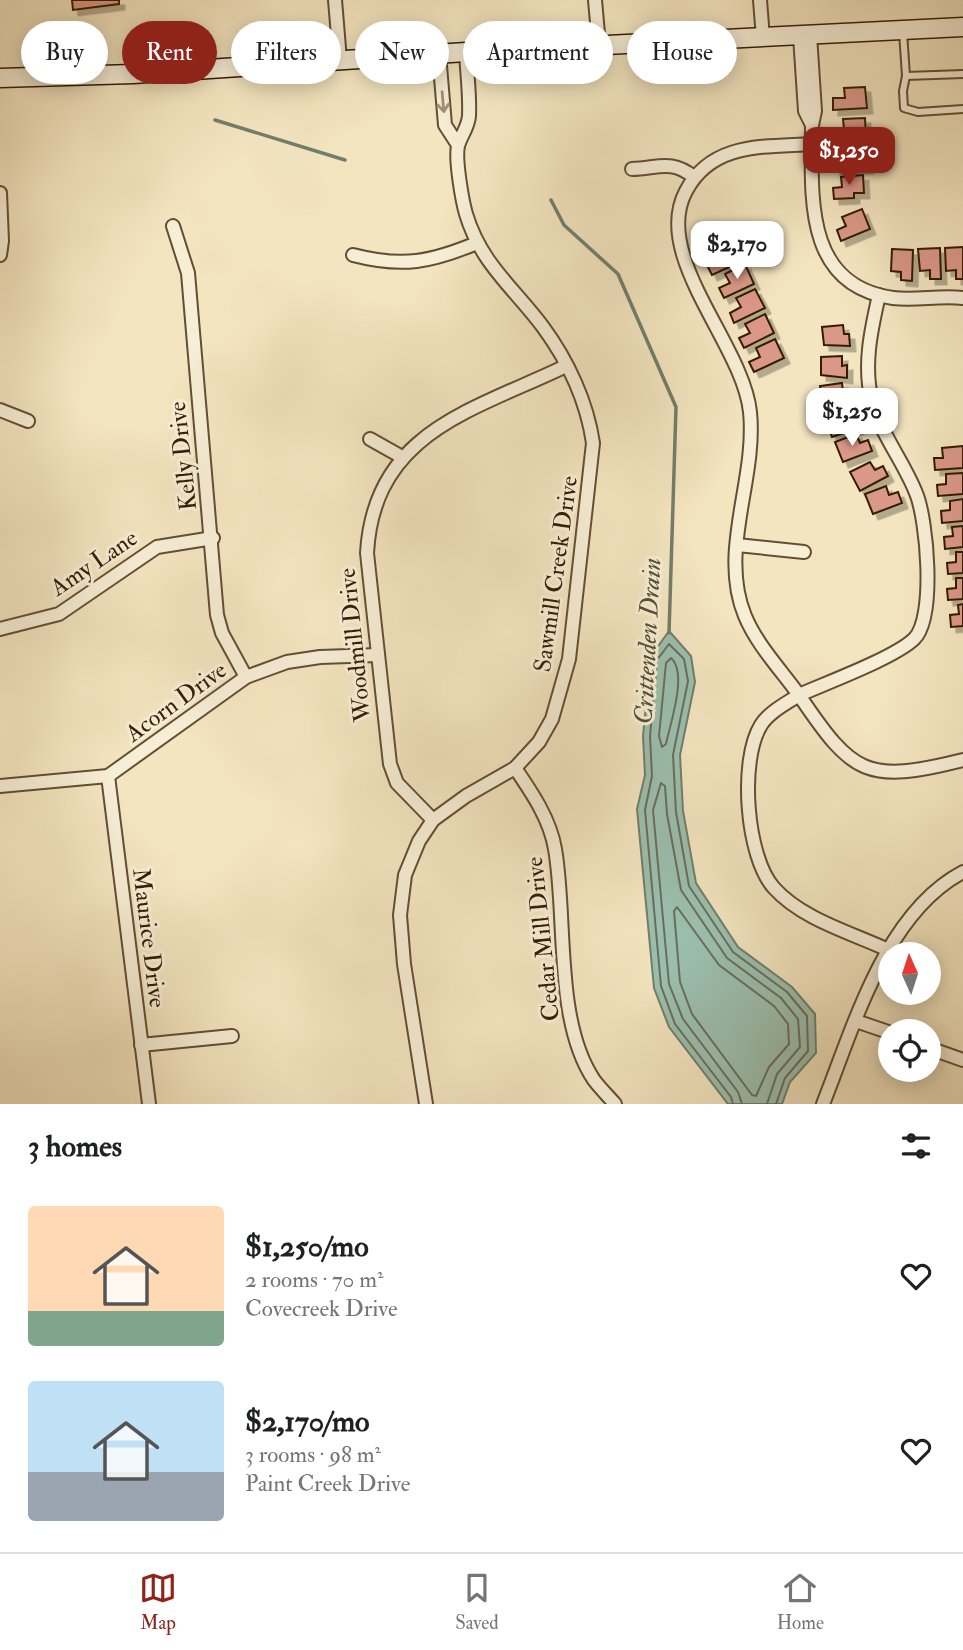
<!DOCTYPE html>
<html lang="en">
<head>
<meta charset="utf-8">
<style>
	:root { --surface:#fff; --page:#f6f6f6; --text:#202124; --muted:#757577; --line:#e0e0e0; --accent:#8f2418 }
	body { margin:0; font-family:"IM FELL Double Pica",serif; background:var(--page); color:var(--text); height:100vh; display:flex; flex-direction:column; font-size:26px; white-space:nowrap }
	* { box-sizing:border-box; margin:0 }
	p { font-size:23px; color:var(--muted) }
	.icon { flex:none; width:38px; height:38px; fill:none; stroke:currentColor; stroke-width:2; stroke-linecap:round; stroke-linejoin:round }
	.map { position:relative; height:1104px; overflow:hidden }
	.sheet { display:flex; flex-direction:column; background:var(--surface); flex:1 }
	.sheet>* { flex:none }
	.hud { position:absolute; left:21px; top:21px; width:922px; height:63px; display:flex; gap:14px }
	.needle { width:46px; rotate:357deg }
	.tools { position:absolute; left:878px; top:942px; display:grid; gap:14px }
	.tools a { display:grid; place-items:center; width:63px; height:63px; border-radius:50%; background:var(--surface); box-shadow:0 4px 18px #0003; font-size:35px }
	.price { position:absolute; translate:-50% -60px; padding:0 16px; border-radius:14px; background:#fff; color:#222; font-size:23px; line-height:46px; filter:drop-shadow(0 2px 4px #0008) }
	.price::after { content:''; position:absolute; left:50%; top:42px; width:21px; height:16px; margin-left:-10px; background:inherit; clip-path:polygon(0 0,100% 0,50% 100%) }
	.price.current { background:var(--accent); color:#fff }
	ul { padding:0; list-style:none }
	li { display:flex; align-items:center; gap:21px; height:175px; padding:0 28px }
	li span { display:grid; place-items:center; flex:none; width:196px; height:140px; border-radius:7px; color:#555 }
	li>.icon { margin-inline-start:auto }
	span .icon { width:84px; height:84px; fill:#fffc; stroke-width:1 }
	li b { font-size:30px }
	h2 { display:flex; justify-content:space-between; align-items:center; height:84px; padding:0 28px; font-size:30px }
	.pill { padding:0 24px; border-radius:32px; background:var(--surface); box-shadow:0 4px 18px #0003; font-size:24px; line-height:63px }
	.pill.current { background:var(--accent); color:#fff }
	.dock { display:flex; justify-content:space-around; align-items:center; height:98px; border-top:2px solid var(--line); background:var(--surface); font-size:19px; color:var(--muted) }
	.dock a { display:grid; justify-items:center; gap:4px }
	.dock .current { color:var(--accent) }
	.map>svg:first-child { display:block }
</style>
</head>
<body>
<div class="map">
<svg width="963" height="1104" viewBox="0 0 963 1104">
	<defs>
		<filter id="shadow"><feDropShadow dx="5.5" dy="5.5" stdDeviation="0" flood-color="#0004"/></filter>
	</defs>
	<rect width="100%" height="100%" fill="#f3e5c0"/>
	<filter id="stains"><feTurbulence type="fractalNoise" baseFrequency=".00286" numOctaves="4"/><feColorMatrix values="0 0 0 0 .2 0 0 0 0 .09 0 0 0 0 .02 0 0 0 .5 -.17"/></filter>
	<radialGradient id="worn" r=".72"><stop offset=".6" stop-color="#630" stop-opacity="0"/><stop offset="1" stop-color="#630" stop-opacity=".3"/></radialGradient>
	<path fill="#9bbfaf" stroke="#727e6b" stroke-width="2" d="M669,631L691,656L695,682L680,755L683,811L696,883L738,947L792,987L815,1014L816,1053L790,1082L782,1104H728L669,1027L654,988L637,809L645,775L643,736L651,656Z"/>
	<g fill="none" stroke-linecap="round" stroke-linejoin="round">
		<g stroke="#686e5a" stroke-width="2">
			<path d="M671,658C688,673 670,724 666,744L662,747L659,736L666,663Z"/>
			<path d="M677,907L719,965L774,1006L788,1024L789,1044L769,1067L756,1096L752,1095L692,1014L680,982L674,911Z"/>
			<path d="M733,1104L731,1097L675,1024L661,986L645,810L652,776L650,736L657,660L669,644L684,659L688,681L673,755L676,812L689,886L733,952L787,992L807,1016L808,1051L785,1078L776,1104"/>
			<path d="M742,1104L738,1092L683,1019L669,984L653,810L661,783L665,786L667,814L681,890L727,958L781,998L798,1019L800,1047L777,1074L767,1104"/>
		</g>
		<g stroke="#727e6b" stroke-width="3.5">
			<path d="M215,120L345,160"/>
			<path d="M551,200L564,225L618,274L676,407L669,633"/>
		</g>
	</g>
	<g fill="#da9888" stroke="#351c04" stroke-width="2" filter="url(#shadow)">
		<path d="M72,0H119V4L73,10Z"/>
		<path d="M865,87L867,108L833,110V98H845L844,88Z"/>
		<path d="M865,118L866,139L832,141V130L844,129L843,119Z"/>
		<path d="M867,147L868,168L835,170L834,159L846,158V148Z"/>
		<path d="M863,175L864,193H854V198L834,199L833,188L842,187L841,177Z"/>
		<path d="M862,209L870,229L841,241L837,230L846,226L842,217Z"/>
		<path d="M729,243L738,263L712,275L707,265L713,263L708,253Z"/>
		<path d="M963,247V279H956V270L946,271L945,248Z"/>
		<path d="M940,248L941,279H930V270L920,271L918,249Z"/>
		<path d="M892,249L913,250L912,281L901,280V272L891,271Z"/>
		<path d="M745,264L754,284L724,298L719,288L730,283L725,274Z"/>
		<path d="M755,289L765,308L734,323L730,313L741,307L736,298Z"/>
		<path d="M765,314L774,333L744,348L739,338L750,333L745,324Z"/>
		<path d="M843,325L844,334H849L850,346L824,345L822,327Z"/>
		<path d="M775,339L784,358L754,372L749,362L760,357L756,348Z"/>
		<path d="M842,356V366L847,365V378L821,375V357Z"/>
		<path d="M842,383L843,392L852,391L854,402L823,407L820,386Z"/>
		<path d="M846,410L849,419L858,415L862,427L832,437L825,417Z"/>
		<path d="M856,434L860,443L868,440L872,451L843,462L835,442Z"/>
		<path d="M963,446V468L935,470L934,458H943L942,448Z"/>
		<path d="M870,462L875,470L883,466L888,476L860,491L850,472Z"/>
		<path d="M963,473V494L938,496L937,485L946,484V474Z"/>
		<path d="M886,486L889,495L898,492L902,503L873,514L865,494Z"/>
		<path d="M963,499V521L942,523L941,511L950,510V501Z"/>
		<path d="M963,526V547L945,549L944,537L953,536L952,527Z"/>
		<path d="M956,552H963V573L948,574L947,563L956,562Z"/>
		<path d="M956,578H963V599L948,600L947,589L956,588Z"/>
		<path d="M963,604V626L951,627L950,615L959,614L958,605Z"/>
	</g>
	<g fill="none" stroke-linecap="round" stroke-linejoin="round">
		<g stroke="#644e33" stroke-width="10">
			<g id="lane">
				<path d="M903,32L906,76L903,91L904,108L918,112L963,109"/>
				<path d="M906,76L963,74"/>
			</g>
		</g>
		<g stroke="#644e33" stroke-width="16">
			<g id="street">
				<path d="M335,0L340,60"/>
				<path d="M595,0L599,45"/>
				<path d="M760,0L763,38"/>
				<path d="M810,35L815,111L812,125C812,193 802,285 893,298C916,301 940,295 963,298"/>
				<path d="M800,36L805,111L812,125"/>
				<path d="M439,54L445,125L458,145"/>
				<path d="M812,144C764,147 712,142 686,191C651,256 743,344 750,412C757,480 718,551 745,616C757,645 781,670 799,695C826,683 894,658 914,639C936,618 927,519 916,493C904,462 880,433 872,401C863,366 871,330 879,295"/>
				<path d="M632,169C659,168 671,159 694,177"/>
				<path d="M0,193L2,241L0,255"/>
				<path d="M173,226L188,273L217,615L222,633L246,677"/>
				<path d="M353,255C403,268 431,262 477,243"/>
				<path d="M0,410L28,421"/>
				<path d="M370,439L402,457"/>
				<path d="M737,545L804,552"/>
				<path d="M0,629L59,614L157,547L213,538"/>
				<path d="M515,768C532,793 550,819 555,849C567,917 554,1021 594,1080C600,1088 608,1096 615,1104"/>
				<path d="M108,776L149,1104"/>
				<path d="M0,786L108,776L246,677L287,662L320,657L378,655"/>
				<path d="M433,820L397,783L390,764L367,553C374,432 472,411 566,366"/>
				<path d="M886,949C849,932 802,919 774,888C746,857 739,760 761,725C769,712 787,703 799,695C853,775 866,784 963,760"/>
				<path d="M856,1021L891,1033"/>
				<path d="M141,1045L232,1036"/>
				<path d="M929,1048L963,1060"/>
				<path d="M426,1104L404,964L400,915L405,875L419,841L433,820L466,796L515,768L539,742L552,719L569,659L593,443C587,402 568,361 543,327C514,288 481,264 466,214C462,200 455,159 458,146C461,135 468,128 469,116C470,95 467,73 466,52"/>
				<path d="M823,1104C854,1026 885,913 963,872"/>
			</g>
		</g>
		<g stroke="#351c04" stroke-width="21">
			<path id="secondary" d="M0,78L133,74L466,52L963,27"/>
		</g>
		<use href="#lane" stroke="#f7eed6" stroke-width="6"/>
		<use href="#street" stroke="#f7eed6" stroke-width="12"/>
		<use href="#secondary" stroke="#f7eed6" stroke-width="18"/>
	</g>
	<defs><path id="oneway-shaft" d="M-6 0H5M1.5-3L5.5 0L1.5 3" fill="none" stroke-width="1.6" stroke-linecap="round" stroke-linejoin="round" transform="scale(1.75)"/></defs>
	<use stroke="#a09078" href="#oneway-shaft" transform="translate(443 102) rotate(85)"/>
	<g text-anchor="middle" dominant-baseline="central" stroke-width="6" stroke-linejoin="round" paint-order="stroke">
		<g font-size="24" fill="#351c04" stroke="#f7eed6">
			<text transform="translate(183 456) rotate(-96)">Kelly Drive</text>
			<text transform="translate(94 563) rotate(-34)">Amy Lane</text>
			<text transform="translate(556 574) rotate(-82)">Sawmill Creek Drive</text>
			<text transform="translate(355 645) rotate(-96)">Woodmill Drive</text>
			<text transform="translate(176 702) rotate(-36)">Acorn Drive</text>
			<text transform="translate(149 938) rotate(83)">Maurice Drive</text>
			<text transform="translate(543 939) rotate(-96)">Cedar Mill Drive</text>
		</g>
		<g font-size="26" font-style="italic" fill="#544d37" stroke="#f7eed6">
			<text transform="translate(648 641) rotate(-87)">Crittenden Drain</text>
		</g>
	</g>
	<rect width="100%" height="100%" filter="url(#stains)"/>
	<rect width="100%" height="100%" fill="url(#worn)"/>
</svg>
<div class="tools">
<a><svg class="needle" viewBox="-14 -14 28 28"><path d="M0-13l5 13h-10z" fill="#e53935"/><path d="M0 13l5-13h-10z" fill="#757577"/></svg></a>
<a><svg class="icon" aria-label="locate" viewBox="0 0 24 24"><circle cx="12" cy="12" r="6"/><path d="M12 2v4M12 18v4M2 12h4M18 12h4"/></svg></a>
</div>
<b class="price current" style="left:849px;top:187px">$1,250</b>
<b class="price" style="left:737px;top:281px">$2,170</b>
<b class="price" style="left:852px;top:448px">$1,250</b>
<div class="hud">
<a class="pill">Buy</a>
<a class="pill current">Rent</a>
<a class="pill">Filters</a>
<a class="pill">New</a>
<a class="pill">Apartment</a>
<a class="pill">House</a>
</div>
</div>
<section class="sheet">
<h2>3 homes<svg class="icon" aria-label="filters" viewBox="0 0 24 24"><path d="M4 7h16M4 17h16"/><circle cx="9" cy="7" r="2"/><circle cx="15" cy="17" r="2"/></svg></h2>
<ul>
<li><span style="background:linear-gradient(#ffd9b3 75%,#7fa58c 0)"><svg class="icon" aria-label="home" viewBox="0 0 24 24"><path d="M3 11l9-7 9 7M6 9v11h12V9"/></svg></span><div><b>$1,250/mo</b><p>2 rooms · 70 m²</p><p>Covecreek Drive</p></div><svg class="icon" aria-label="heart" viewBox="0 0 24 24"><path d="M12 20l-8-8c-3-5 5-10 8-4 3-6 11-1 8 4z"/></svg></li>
<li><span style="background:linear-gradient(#bfe0f5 65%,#9aa5b1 0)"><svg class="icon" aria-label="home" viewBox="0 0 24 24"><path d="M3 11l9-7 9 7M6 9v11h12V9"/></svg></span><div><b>$2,170/mo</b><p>3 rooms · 98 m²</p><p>Paint Creek Drive</p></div><svg class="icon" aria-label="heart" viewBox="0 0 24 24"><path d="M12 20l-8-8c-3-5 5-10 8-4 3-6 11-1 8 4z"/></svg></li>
</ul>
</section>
<nav class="dock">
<a class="current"><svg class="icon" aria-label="map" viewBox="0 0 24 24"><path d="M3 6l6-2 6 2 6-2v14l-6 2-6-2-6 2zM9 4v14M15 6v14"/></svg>Map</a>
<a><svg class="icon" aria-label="saved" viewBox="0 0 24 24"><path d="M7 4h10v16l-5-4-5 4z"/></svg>Saved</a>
<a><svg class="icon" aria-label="home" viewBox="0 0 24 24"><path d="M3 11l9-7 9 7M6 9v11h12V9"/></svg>Home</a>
</nav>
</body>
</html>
